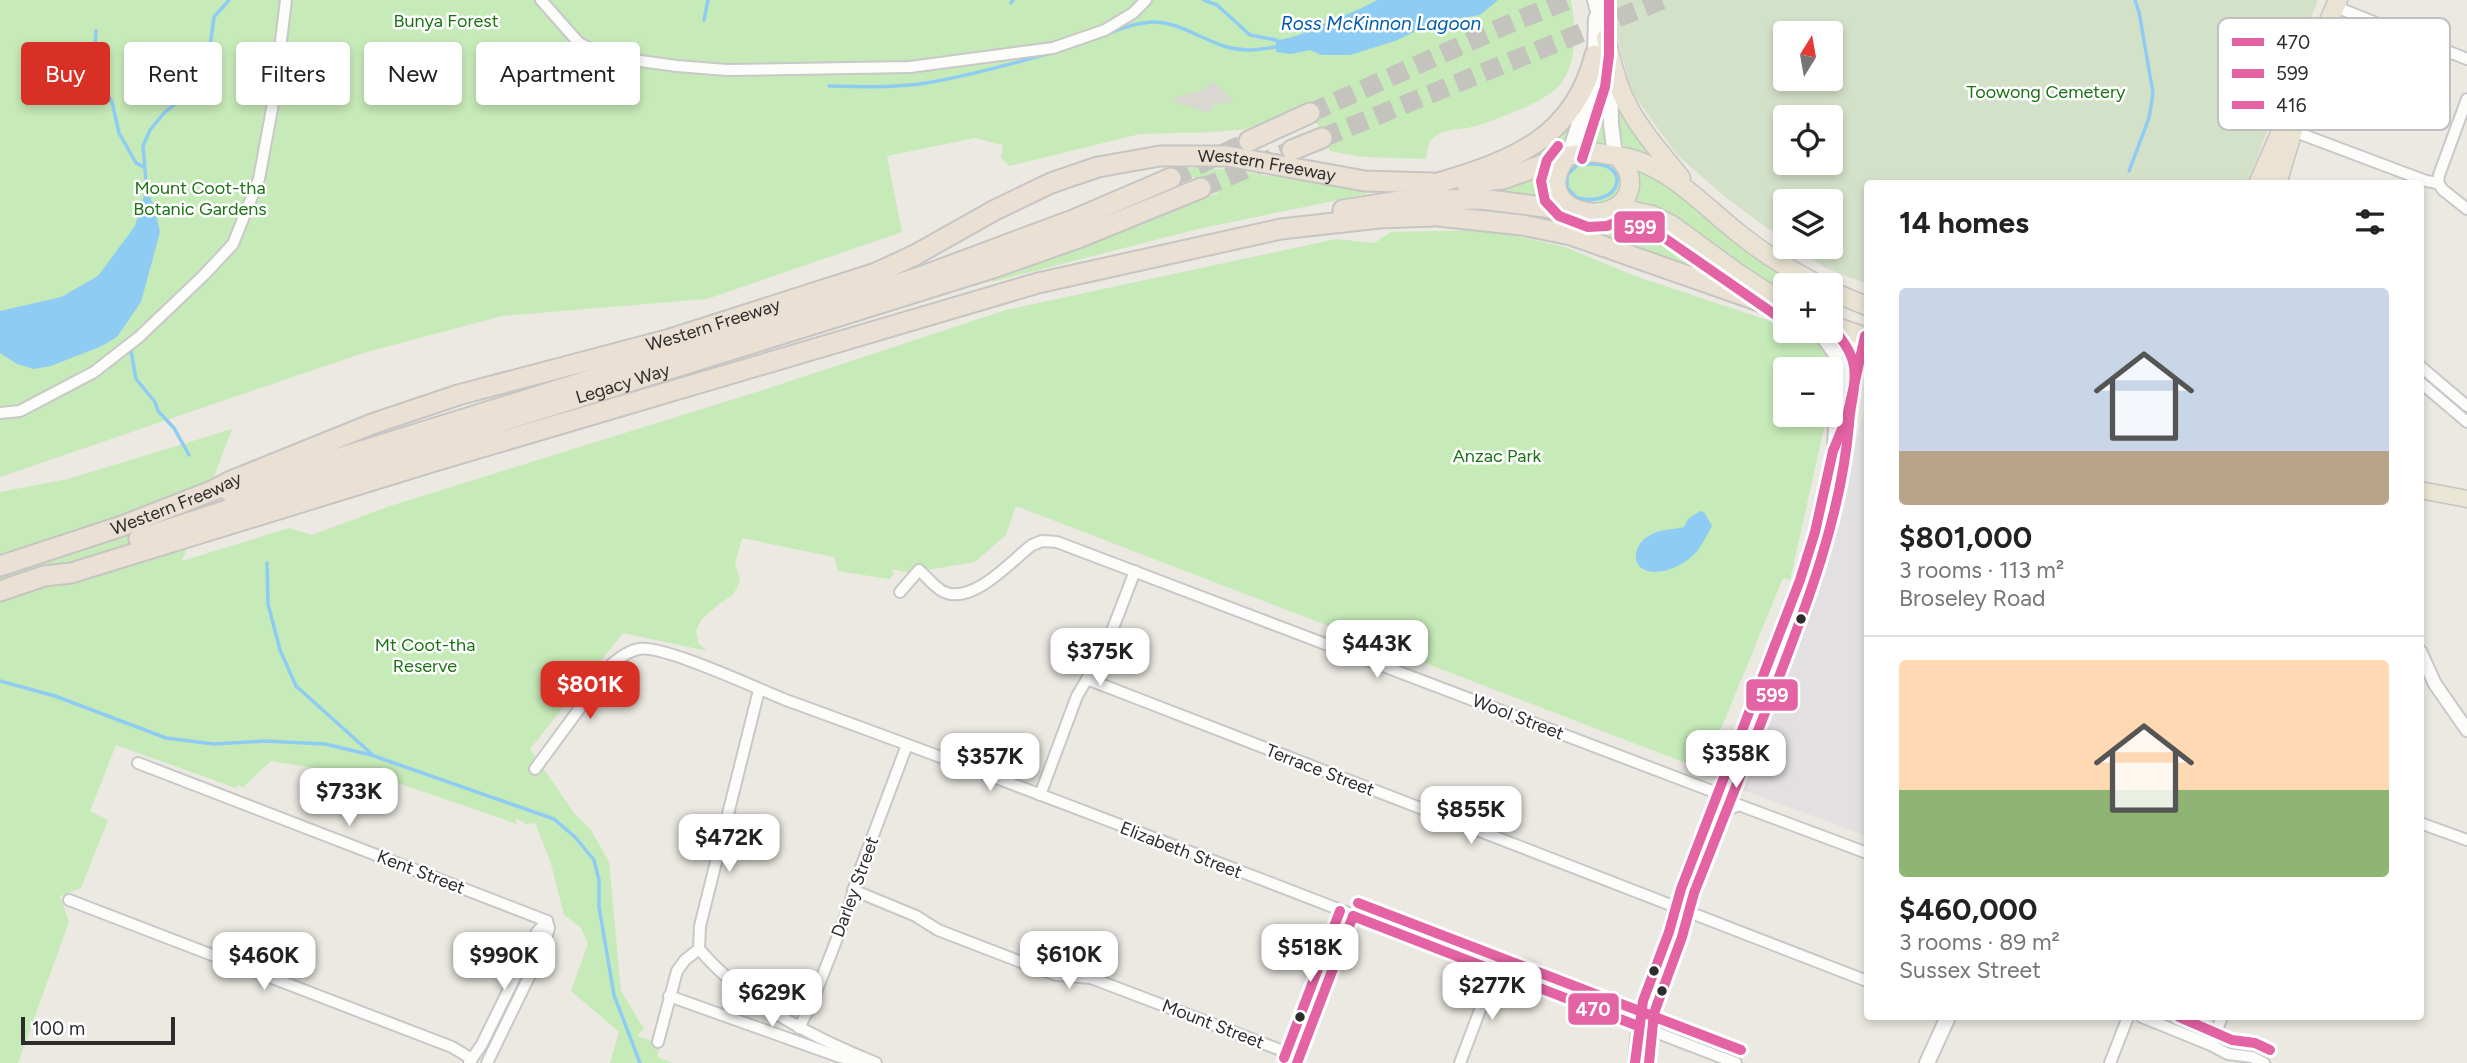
<!DOCTYPE html>
<html lang="en">
<head>
<meta charset="utf-8">
<style>
	:root { --surface:#fff; --page:#f6f6f6; --text:#222; --muted:#767676; --line:#e0e0e0; --accent:#d93025 }
	body { margin:0; font-family:Figtree,sans-serif; background:var(--page); color:var(--text); height:100vh; display:flex; flex-direction:column; font-size:26px; white-space:nowrap }
	* { box-sizing:border-box; margin:0 }
	p { font-size:23px; color:var(--muted) }
	.icon { flex:none; width:38px; height:38px; fill:none; stroke:currentColor; stroke-width:2; stroke-linecap:round; stroke-linejoin:round }
	.map { position:relative; flex:1; overflow:hidden }
	.panel { position:absolute; left:1864px; top:180px; width:560px; height:840px; display:flex; flex-direction:column; background:var(--surface); border-radius:7px; box-shadow:0 4px 10px #0003 }
	.panel>* { flex:none }
	.top-card { position:absolute; left:21px; top:42px; width:665px; height:63px; display:flex; gap:14px }
	.needle { width:46px; rotate:11deg }
	.buttons { position:absolute; left:1773px; top:21px; display:grid; gap:14px }
	.buttons a { display:grid; place-items:center; width:70px; height:70px; border-radius:7px; background:var(--surface); box-shadow:0 4px 10px #0003; font-size:35px }
	.scale { position:absolute; left:21px; bottom:18px; width:154px; box-sizing:border-box; padding-left:7px; border:4px solid #2d2d2d; border-top:0; font-size:19px; line-height:24px; white-space:nowrap; color:#2d2d2d; -webkit-text-stroke:5px #fff; paint-order:stroke }
	.price { position:absolute; translate:-50% -60px; padding:0 16px; border-radius:14px; background:#fff; color:#222; font-size:23px; line-height:46px; filter:drop-shadow(0 2px 4px #0008) }
	.price::after { content:''; position:absolute; left:50%; top:42px; width:21px; height:16px; margin-left:-10px; background:inherit; clip-path:polygon(0 0,100% 0,50% 100%) }
	.price.current { background:var(--accent); color:#fff }
	ul { padding:0; list-style:none }
	li { display:grid; align-content:center; gap:14px; height:371px; padding:0 35px }
	li+li { border-top:2px solid var(--line) }
	li span { display:grid; place-items:center; height:217px; border-radius:7px; color:#555 }
	li>.icon { margin-inline-start:auto }
	span .icon { width:126px; height:126px; fill:#fffc; stroke-width:1 }
	li b { font-size:30px }
	h2 { display:flex; justify-content:space-between; align-items:center; height:84px; padding:0 35px; font-size:30px }
	.tag { padding:0 24px; border-radius:7px; background:var(--surface); box-shadow:0 4px 10px #0003; font-size:24px; line-height:63px }
	.tag.current { background:var(--accent); color:#fff }
	.map>svg:first-child { display:block }
</style>
</head>
<body>
<div class="map">
<svg width="2467" height="1063" viewBox="0 0 2467 1063">
	<rect width="100%" height="100%" fill="#ebe9e2"/>
	<path fill="#e3e0e1" d="M1867,401V836L1743,790L1814,593Z"/>
	<g fill="#c6eab8">
		<path d="M0,0H1571C1576,28 1578,66 1557,88C1541,103 1500,118 1479,125C1466,130 1448,128 1437,135C1428,140 1427,150 1426,159L1363,157L1330,151L1308,105L1246,129L1216,132L1140,134L1009,166L1001,157L1003,145L975,138L887,156L902,232L707,299L502,316L363,353L0,477Z"/>
		<path d="M1603,55L1609,145H1576Z"/>
		<path d="M1614,90L1659,158C1648,154 1634,152 1625,146C1614,138 1615,103 1614,90Z"/>
		<path d="M1582,96C1578,109 1572,138 1563,148C1549,163 1507,170 1487,172Z"/>
		<path d="M1579,159C1587,159 1599,157 1607,160C1636,169 1621,211 1583,204C1578,203 1572,200 1567,198L1564,169Z"/>
		<path d="M1554,165L1555,202L1412,194L1440,189L1483,188Z"/>
		<path d="M1201,168L1234,170L1273,177V175L1367,191V194L1198,229L992,282L990,278L1084,245L1218,193C1199,172 1181,177 1160,169Z"/>
		<path d="M1636,169L1646,170L1804,285H1785V294L1752,274L1712,242L1674,217L1632,205L1639,187Z"/>
		<path d="M1497,210L1624,213L1650,218L1746,287L1498,213Z"/>
		<path d="M1489,230L1565,247L1635,276L1785,326V331C1821,331 1838,364 1831,397L1830,369H1785V415H1827L1790,580L1783,578L1704,770L1016,506L1006,535L975,562L909,573L891,569L894,574L889,579L838,571L834,557L742,538L735,563L740,581L733,595L720,603L701,620L696,631L698,643L707,651L623,633L530,749L574,813L591,830L609,862L621,991L644,1029L637,1036L661,1044L657,1057L673,1063H610L619,1032L571,991L588,944L581,928L564,915L550,860L535,823L527,824L515,818L517,824L389,780L271,761L243,787L238,785L236,788L116,745L90,811L108,820L81,888L60,896L69,922L18,1063H0V492L68,479L232,429L182,561L289,528L312,535L387,507L763,390L1006,310L1336,239L1374,243L1391,232Z"/>
	</g>
	<path fill="#d4e1c9" fill-rule="evenodd" d="M1608,0H2318L2247,184H1867V284L1825,268L1793,247H1830V201H1785V241L1729,200L1677,155L1631,91ZM1785,33H1830V79H1785ZM1785,117H1830V163H1785Z"/>
	<path fill="#d9d7d1" d="M1214,82L1234,102L1213,104V110L1206,112L1173,101L1174,98L1206,89L1208,83Z"/>
	<g fill="#8fccf3">
		<path d="M1377,0H1498L1480,15L1435,22L1395,41L1350,55H1321L1310,50L1291,54L1276,52V40C1297,39 1311,28 1330,21C1346,14 1362,9 1377,0Z"/>
		<path d="M146,188L154,206L160,232L141,302L117,337L102,346L51,366L34,369L17,364L0,353V311L61,297L98,276L135,226Z"/>
		<path d="M1700,511L1704,512L1712,526C1706,536 1700,551 1690,558C1680,567 1656,577 1643,569C1630,561 1637,543 1647,537C1658,529 1672,530 1684,527L1688,519Z"/>
	</g>
	<g fill="none" stroke-linecap="round" stroke-linejoin="round">
		<g stroke="#8fccf3" stroke-width="3.5">
			<path d="M1204,0L1217,5L1250,35L1276,40"/>
			<path d="M1011,3L1013,0"/>
			<path d="M704,20L708,0"/>
			<path d="M95,45L96,31"/>
			<path d="M95,47L96,75L112,102L119,133L136,163L144,167"/>
			<path d="M1068,48C1095,41 1123,24 1151,22C1178,21 1202,40 1227,47C1244,52 1258,50 1275,47"/>
			<path d="M829,86C862,87 894,88 926,83C967,76 1008,65 1047,54"/>
			<path d="M1591,164C1631,162 1624,208 1577,198L1567,188V175L1577,165Z"/>
			<path d="M2129,171L2149,118L2153,93L2139,12L2135,0"/>
			<path d="M147,193L143,146L150,130L164,113L185,96L201,70L209,54L214,17L229,0"/>
			<path d="M131,351L136,379L155,402L158,411L174,428L189,455"/>
			<path d="M267,563L268,604L280,650L296,686L374,756L554,819L575,837L594,860L599,880V907L614,995L640,1063"/>
			<path d="M0,681L55,696L166,738L214,744L265,741L325,744L371,755"/>
		</g>
		<g stroke="#c5c3be" stroke-width="19" stroke-dasharray="19 10" stroke-linecap="butt">
			<path d="M1310,113L1518,20L1569,0"/>
			<path d="M1322,138L1662,0"/>
			<path d="M1171,178L1249,141"/>
			<path d="M1201,188L1292,150"/>
		</g>
		<g stroke="#c8c8c8" stroke-width="14">
			<g id="minor">
				<path d="M541,0L579,43L589,48L633,60L677,66L727,70L910,67L1053,48L1105,30L1133,13L1146,0"/>
				<path d="M2336,7L2467,59"/>
				<path d="M590,50L614,76L633,60"/>
				<path d="M2293,131L2426,181L2438,183L2443,190L2467,209"/>
				<path d="M2438,183L2439,175L2467,99"/>
				<path d="M2420,366L2467,406"/>
				<path d="M2420,382L2467,422"/>
				<path d="M0,413L20,411L94,372L139,337L204,275L233,244L259,179L274,98L286,0"/>
				<path d="M900,592L919,570C927,577 935,588 944,592C973,605 1011,561 1032,545L1042,541L1057,542L1717,793"/>
				<path d="M1087,679L1867,981"/>
				<path d="M138,763L547,921"/>
				<path d="M535,769L613,663C621,657 628,651 639,649C662,644 758,689 786,700C1105,816 1420,942 1736,1063"/>
				<path d="M1040,795L1077,696L1105,649L1135,571"/>
				<path d="M2420,823L2467,840"/>
				<path d="M1681,889L1698,878L1725,811L1739,805L1867,853"/>
				<path d="M853,890L916,916L938,930L1042,970L1057,975L1091,978L1299,1057"/>
				<path d="M69,900L452,1047L472,1059"/>
				<path d="M699,949C745,1003 812,1037 876,1063"/>
				<path d="M669,996L840,1057L866,1063"/>
				<path d="M2142,1017L2211,1045L2228,1054L2252,1057L2264,1063"/>
				<path d="M799,1028L812,1002L831,954L849,907L857,878L907,745"/>
				<path d="M658,1042L677,971L685,960L699,949L700,926L759,690"/>
				<path d="M2211,1045L2222,1017"/>
				<path d="M469,1063L482,1044L537,932L547,921"/>
				<path d="M487,1063L543,948L549,928L547,921"/>
				<path d="M1297,1063L1353,916"/>
				<path d="M1460,1063L1495,970"/>
				<path d="M2110,1063L2128,1017"/>
			</g>
		</g>
		<g stroke="#c8c8c8" stroke-width="16">
			<g id="tertiary">
				<path d="M1818,331L1836,356L1841,380"/>
				<path d="M1834,444L1836,414L1854,339L1857,334"/>
				<path d="M2420,651L2435,684L2467,730"/>
				<path d="M1635,1063L1640,1010L1669,932L1681,889L1800,580L1815,532L1833,451L1847,417L1865,336"/>
			</g>
		</g>
		<g stroke="#c8c8c8" stroke-width="18">
			<g id="secondary">
				<path d="M1595,0L1608,46"/>
				<path d="M1610,69L1611,124L1615,155"/>
				<path d="M1569,155L1591,85L1595,55L1596,18"/>
				<path d="M1927,1063L1948,1017"/>
			</g>
		</g>
		<g stroke="#c6c5c3" stroke-width="19">
			<path id="primary" d="M2420,490L2467,499"/>
		</g>
		<g stroke="#c6c5c3" stroke-width="21">
			<g id="trunk">
				<path d="M1606,38C1611,58 1615,78 1623,96C1637,127 1660,152 1681,178"/>
				<path d="M1592,152L1617,156C1625,163 1631,174 1630,185C1625,233 1524,215 1567,156Z"/>
				<path d="M1617,156C1667,162 1704,207 1742,236C1766,255 1792,271 1819,285"/>
				<path d="M2258,184L2338,0"/>
				<path d="M2277,184L2294,127"/>
				<path d="M1616,207L1652,215L1672,225L1736,272L1785,304"/>
				<path d="M1830,291L1867,306"/>
				<path d="M1830,325L1867,337"/>
			</g>
		</g>
		<g stroke="#c6c5c3" stroke-width="23">
			<g id="motorway">
				<path d="M1249,141L1310,113"/>
				<path d="M1292,150L1322,138"/>
				<path d="M1438,183C1513,161 1574,138 1595,55"/>
				<path d="M1466,183L1503,179L1567,156"/>
				<path d="M1438,200L1481,199L1590,213"/>
				<path d="M1343,210L1400,201L1432,200"/>
				<path d="M1438,216L1522,225L1571,235L1785,310"/>
				<path d="M230,492L920,277L1073,220L1171,178"/>
				<path id="s1" d="M139,539L426,445L993,268L1078,238L1201,188"/>
				<path id="s2" d="M0,566L122,526L214,490L231,481L372,424L458,395L670,339L876,273L915,255L995,210L1051,183L1098,167L1160,156H1227L1365,181L1432,183"/>
				<path d="M0,591L44,576L71,573L435,461L1038,283L1281,229L1379,218L1433,216"/>
			</g>
		</g>
		<use href="#minor" stroke="#fcfcfb" stroke-width="10"/>
		<use href="#tertiary" stroke="#fcfcfb" stroke-width="12"/>
		<use href="#secondary" stroke="#fcfcfb" stroke-width="14"/>
		<use href="#primary" stroke="#e9e6d4" stroke-width="16"/>
		<use href="#trunk" stroke="#eae3d4" stroke-width="18"/>
		<use href="#motorway" stroke="#eae0d4" stroke-width="19"/>
		<g stroke="#fff" stroke-width="16">
			<g id="bus-1">
				<path d="M1353,916L1638,1026"/>
				<path d="M1297,1063L1353,916"/>
				<path d="M1635,1063L1643,1001L1669,932L1681,889L1800,580L1815,532L1833,451L1847,417L1865,336L1867,337"/>
			</g>
		</g>
		<g stroke="#fff" stroke-width="16">
			<g id="bus-2">
				<path d="M1558,146L1547,160L1541,181L1545,201L1559,216L1588,227L1607,226L1617,222L1653,230L1777,316"/>
				<path d="M1582,159L1605,87L1609,55V0"/>
				<path d="M1649,1063L1654,1013L1682,937L1694,893C1720,827 1746,761 1772,695C1806,607 1841,518 1849,424C1850,404 1857,386 1854,366C1851,350 1840,337 1830,324"/>
			</g>
		</g>
		<g stroke="#fff" stroke-width="16">
			<g id="bus-3">
				<path d="M1358,903L1741,1050"/>
				<path d="M2179,1017L2232,1040L2255,1043L2270,1050"/>
				<path d="M1284,1058L1340,911"/>
			</g>
		</g>
		<use href="#bus-1" stroke="#e463a4" stroke-width="10"/>
		<use href="#bus-2" stroke="#e463a4" stroke-width="10"/>
		<use href="#bus-3" stroke="#e463a4" stroke-width="10"/>
	</g>
	<g fill="#2d2d2d" stroke="#fff" stroke-width="2.5">
		<circle cx="1801" cy="619" r="6"/>
		<circle cx="1654" cy="971" r="6"/>
		<circle cx="1662" cy="991" r="6"/>
		<circle cx="1300" cy="1017" r="6"/>
	</g>
	<g text-anchor="middle" dominant-baseline="central" stroke-width="5" stroke-linejoin="round" paint-order="stroke">
		<g font-size="18" fill="#1b7314" stroke="#fff">
			<text x="446" y="21">Bunya Forest</text>
			<text x="2046" y="92">Toowong Cemetery</text>
			<text x="200" y="188">Mount Coot-tha<tspan x="200" dy="21">Botanic Gardens</tspan></text>
			<text x="1497" y="456">Anzac Park</text>
			<text x="425" y="645">Mt Coot-tha<tspan x="425" dy="21">Reserve</tspan></text>
		</g>
		<g font-size="18" fill="#2d2d2d" stroke="#fff">
			<text stroke="none"><textPath href="#s2" startOffset="1342">Western Freeway</textPath></text>
			<text stroke="none"><textPath href="#s2" startOffset="754">Western Freeway</textPath></text>
			<text stroke="none"><textPath href="#s1" startOffset="508">Legacy Way</textPath></text>
			<text stroke="none"><textPath href="#s2" startOffset="187">Western Freeway</textPath></text>
			<text transform="translate(1518 717) rotate(21)">Wool Street</text>
			<text transform="translate(1320 770) rotate(21)">Terrace Street</text>
			<text transform="translate(1181 850) rotate(21)">Elizabeth Street</text>
			<text transform="translate(421 872) rotate(21)">Kent Street</text>
			<text transform="translate(855 887) rotate(-70)">Darley Street</text>
			<text transform="translate(1213 1024) rotate(21)">Mount Street</text>
		</g>
		<g font-size="19" font-style="italic" fill="#005bae" stroke="#fff">
			<text x="1381" y="23">Ross McKinnon Lagoon</text>
		</g>
	</g>
	<rect x="2218" y="18" width="232" height="112" rx="10" fill="#fff" stroke="#c0c0c0" stroke-width="2"/>
	<rect x="2232" y="38" width="32" height="8" fill="#e463a4"/>
	<rect x="2232" y="69" width="32" height="9" fill="#e463a4"/>
	<rect x="2232" y="101" width="32" height="8" fill="#e463a4"/>
	<g font-size="19" fill="#2d2d2d">
		<text x="2276" y="49">470</text>
		<text x="2276" y="80">599</text>
		<text x="2276" y="112">416</text>
	</g>
	<g stroke="#fff" stroke-width="2.5">
		<rect x="1613" y="210" width="53" height="34" rx="7" fill="#e463a4"/>
		<rect x="1745" y="678" width="54" height="34" rx="7" fill="#e463a4"/>
		<rect x="1567" y="992" width="53" height="34" rx="7" fill="#e463a4"/>
	</g>
	<g font-size="19" text-anchor="middle" font-weight="bold" fill="#fff">
		<text x="1640" y="234">599</text>
		<text x="1772" y="702">599</text>
		<text x="1593" y="1016">470</text>
	</g>
</svg>
<div class="buttons">
<a><svg class="needle" viewBox="-14 -14 28 28"><path d="M0-13l5 13h-10z" fill="#e53935"/><path d="M0 13l5-13h-10z" fill="#767676"/></svg></a>
<a><svg class="icon" aria-label="locate" viewBox="0 0 24 24"><circle cx="12" cy="12" r="6"/><path d="M12 2v4M12 18v4M2 12h4M18 12h4"/></svg></a>
<a><svg class="icon" aria-label="layers" viewBox="0 0 24 24"><path d="M12 4l9 5-9 5-9-5zM3 14l9 5 9-5"/></svg></a>
<a>+</a>
<a>−</a>
</div>
<div class="scale">100 m</div>
<b class="price" style="left:1377px;top:680px">$443K</b>
<b class="price" style="left:1100px;top:688px">$375K</b>
<b class="price current" style="left:590px;top:721px">$801K</b>
<b class="price" style="left:1736px;top:790px">$358K</b>
<b class="price" style="left:990px;top:793px">$357K</b>
<b class="price" style="left:349px;top:828px">$733K</b>
<b class="price" style="left:1471px;top:846px">$855K</b>
<b class="price" style="left:729px;top:874px">$472K</b>
<b class="price" style="left:1310px;top:984px">$518K</b>
<b class="price" style="left:1069px;top:991px">$610K</b>
<b class="price" style="left:264px;top:992px">$460K</b>
<b class="price" style="left:504px;top:992px">$990K</b>
<b class="price" style="left:1492px;top:1022px">$277K</b>
<b class="price" style="left:772px;top:1029px">$629K</b>
<div class="top-card">
<a class="tag current">Buy</a>
<a class="tag">Rent</a>
<a class="tag">Filters</a>
<a class="tag">New</a>
<a class="tag">Apartment</a>
</div>
<section class="panel">
<h2>14 homes<svg class="icon" aria-label="filters" viewBox="0 0 24 24"><path d="M4 7h16M4 17h16"/><circle cx="9" cy="7" r="2"/><circle cx="15" cy="17" r="2"/></svg></h2>
<ul>
<li><span style="background:linear-gradient(#c9d6e8 75%,#b9a48a 0)"><svg class="icon" aria-label="home" viewBox="0 0 24 24"><path d="M3 11l9-7 9 7M6 9v11h12V9"/></svg></span><div><b>$801,000</b><p>3 rooms · 113 m²</p><p>Broseley Road</p></div></li>
<li><span style="background:linear-gradient(#ffd9b3 60%,#8fb573 0)"><svg class="icon" aria-label="home" viewBox="0 0 24 24"><path d="M3 11l9-7 9 7M6 9v11h12V9"/></svg></span><div><b>$460,000</b><p>3 rooms · 89 m²</p><p>Sussex Street</p></div></li>
</ul>
</section>
</div>
</body>
</html>
